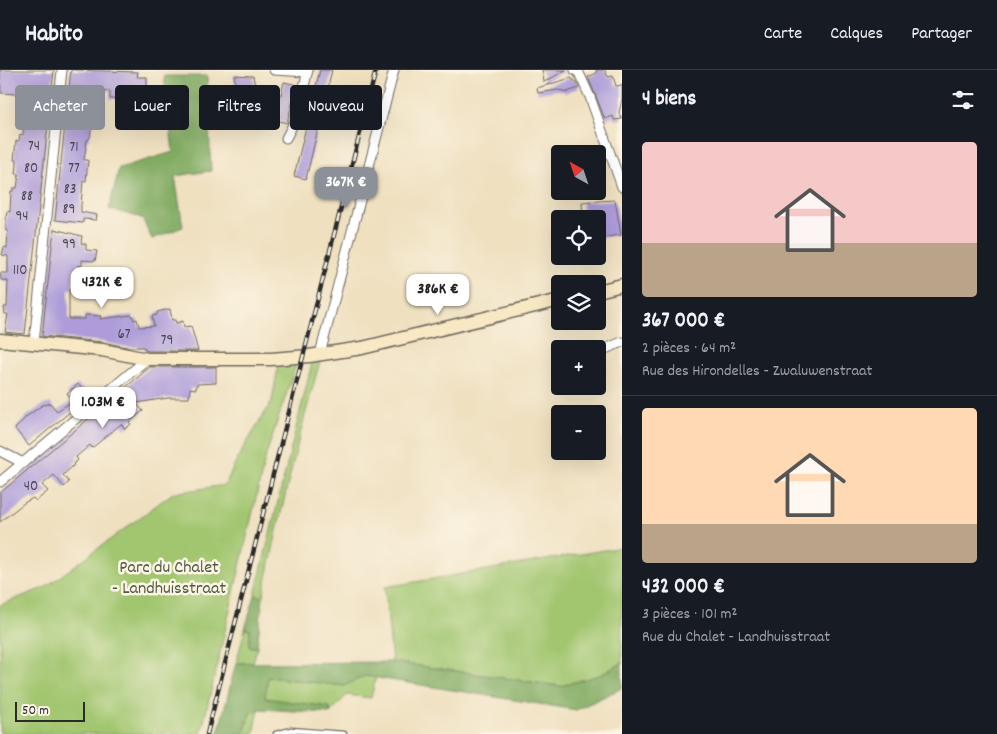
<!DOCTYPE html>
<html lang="fr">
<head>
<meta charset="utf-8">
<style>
	:root { --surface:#171b24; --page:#242831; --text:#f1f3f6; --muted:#9ea1a6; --line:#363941; --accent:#8c9099 }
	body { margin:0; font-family:Dekko,sans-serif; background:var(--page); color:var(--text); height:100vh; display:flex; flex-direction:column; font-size:19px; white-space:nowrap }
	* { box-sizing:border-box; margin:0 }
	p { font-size:16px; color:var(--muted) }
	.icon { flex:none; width:28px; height:28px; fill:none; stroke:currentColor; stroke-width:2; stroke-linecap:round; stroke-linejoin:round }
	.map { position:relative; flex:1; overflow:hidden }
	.panel { display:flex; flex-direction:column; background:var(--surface); width:375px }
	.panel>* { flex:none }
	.banner { position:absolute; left:15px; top:15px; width:475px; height:45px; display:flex; gap:10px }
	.needle { width:32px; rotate:320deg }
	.buttons { position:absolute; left:551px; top:75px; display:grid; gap:10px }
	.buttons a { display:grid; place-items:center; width:55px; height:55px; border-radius:5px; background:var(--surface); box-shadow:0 5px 20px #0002; font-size:25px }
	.scale { position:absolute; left:15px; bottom:12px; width:70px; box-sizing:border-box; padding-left:5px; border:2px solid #2b2b2b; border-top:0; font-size:14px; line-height:18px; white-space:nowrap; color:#2b2b2b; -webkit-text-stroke:4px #fcf5e5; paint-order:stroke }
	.price { position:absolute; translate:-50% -42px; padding:0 11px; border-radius:10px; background:#fff; color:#222; font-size:16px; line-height:32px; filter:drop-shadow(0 1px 2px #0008) }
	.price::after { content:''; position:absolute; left:50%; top:30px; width:15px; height:11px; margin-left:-8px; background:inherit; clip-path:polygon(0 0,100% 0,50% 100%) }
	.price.current { background:var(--accent); color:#fff }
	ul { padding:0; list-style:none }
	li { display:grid; align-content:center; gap:10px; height:265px; padding:0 20px }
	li+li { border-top:1px solid var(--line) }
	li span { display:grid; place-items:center; height:155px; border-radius:5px; color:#555 }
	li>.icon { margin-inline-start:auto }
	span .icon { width:90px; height:90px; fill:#fffc; stroke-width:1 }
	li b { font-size:21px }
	h2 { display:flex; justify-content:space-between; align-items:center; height:60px; padding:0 20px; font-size:21px }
	.chip { padding:0 18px; border-radius:5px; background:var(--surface); box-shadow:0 5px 20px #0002; font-size:18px; line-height:45px }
	.chip.current { background:var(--accent); color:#fff }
	header { display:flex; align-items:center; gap:30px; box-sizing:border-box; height:70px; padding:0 25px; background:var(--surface); border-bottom:1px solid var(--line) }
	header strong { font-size:24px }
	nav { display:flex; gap:28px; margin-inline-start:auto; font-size:18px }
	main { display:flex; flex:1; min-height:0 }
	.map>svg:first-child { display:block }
</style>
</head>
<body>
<header>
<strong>Habito</strong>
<nav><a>Carte</a><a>Calques</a><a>Partager</a></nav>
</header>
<main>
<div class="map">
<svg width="622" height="664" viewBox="0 0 622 664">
	<rect width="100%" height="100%" fill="#fcf5e5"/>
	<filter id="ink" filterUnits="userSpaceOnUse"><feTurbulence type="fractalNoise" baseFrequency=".02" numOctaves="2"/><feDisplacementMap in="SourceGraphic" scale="10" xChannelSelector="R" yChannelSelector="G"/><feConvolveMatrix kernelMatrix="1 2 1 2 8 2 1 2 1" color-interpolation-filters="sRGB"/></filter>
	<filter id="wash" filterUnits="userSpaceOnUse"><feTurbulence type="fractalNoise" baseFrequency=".0096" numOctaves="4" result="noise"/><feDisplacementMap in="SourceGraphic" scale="20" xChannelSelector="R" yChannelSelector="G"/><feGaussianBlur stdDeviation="1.12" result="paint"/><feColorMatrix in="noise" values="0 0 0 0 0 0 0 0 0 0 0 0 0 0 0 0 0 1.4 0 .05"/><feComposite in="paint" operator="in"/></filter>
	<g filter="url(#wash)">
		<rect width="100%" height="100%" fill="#efe0c0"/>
		<g fill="#a2c670" stroke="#66784e">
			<path d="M321,288C298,367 279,447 263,527L255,525L313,289Z"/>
			<path d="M279,291L297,292L266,385L201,664H0V535L46,517L173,423L225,415L240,384L272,331Z"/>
			<path d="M622,477V593L600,605L560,616L392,592L385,517Z"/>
			<path d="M245,559L250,560L249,577H257L253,593H236Z"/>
			<path d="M365,606L376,607L371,628L347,625L330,643V638L264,628L268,607L344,616Z"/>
			<path d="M259,639L254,664H244L250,643Z"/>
		</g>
		<g fill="#81ab62" stroke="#566b46">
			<path d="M164,6H207L211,101L175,106L183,157L152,169L142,148L109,139L119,98L173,82Z"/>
			<path d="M255,525L263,527L257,577H249L250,560L245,559Z"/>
			<path d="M392,592L560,616L600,605L622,593V618L576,640L365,606L344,616L268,607L265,628L330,637V643L259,639L250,643L244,664H218L236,593Z"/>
		</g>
		<g id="blocks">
			<g fill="#ad9cd9">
				<path d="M0,0H54L25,264L5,262L8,244H5L4,237H7L8,211L1,210L0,203H8V186L2,185L4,177L7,178L8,161H6V148L7,141L10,142L11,121H13V118H17L19,104H16L17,94V90H14L16,71H19L20,64L23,65L24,45H27V42H31L34,25L1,23Z"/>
				<path d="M71,0L138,2L137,7H147V29H110V21L93,22V24L79,23V21H74V17H69Z"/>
				<path d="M320,0H332L306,109L294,106Z"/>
				<path d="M542,0H566L544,12Z"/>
				<path d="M596,0H605L608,7L613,6L616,16L622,15V29L619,43L622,49L614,50L613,46L605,49L588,7L597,3Z"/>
				<path d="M234,5L253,6L256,20L236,24Z"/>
				<path d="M571,8L576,12L579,18L564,23V21L558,20L538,23L537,18Z"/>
				<path d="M284,12L297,15L287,53L275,50Z"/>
				<path d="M66,45L93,48L90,67L88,70H87L84,90H88L86,111H83L81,135V142L97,145L96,150L83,149V153L55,150Z"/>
				<path d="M615,130L621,165L598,168V149H583L582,132Z"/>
				<path d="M54,159L82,166L81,173L86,174V180L97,181L95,191L82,190V196L78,195V199H74L72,219H69V249H85V245L101,246L100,249L132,245L134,250L137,249L139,257L154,256L152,246L157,245V242L170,239L172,250H175L176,253L183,251L184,257L191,256L198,281H148L145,280L144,277H127L103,272L42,266Z"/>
				<path d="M150,297H216V313L197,314L196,319L190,318L189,328H168L136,333L143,341L129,352L131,354L125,359L121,354L92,378L90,375L76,387L78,390L73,394L74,395L63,405L69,412L64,417L54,405L42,415L48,421L36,431L33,428L24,433L0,452V423Z"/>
				<path d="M78,314L89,326L29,376L15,359L27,346L44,334L45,335L50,333L57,341L73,331L67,323Z"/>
			</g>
		</g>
	</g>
	<g filter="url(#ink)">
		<use href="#blocks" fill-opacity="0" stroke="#706a5f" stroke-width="1"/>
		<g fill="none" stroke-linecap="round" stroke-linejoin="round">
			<g stroke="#706a5f" stroke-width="7">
				<path id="lane" d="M276,664L291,660L344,664"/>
			</g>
			<g stroke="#706a5f" stroke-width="11">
				<g id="street">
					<path d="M274,0L307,2"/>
					<path d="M575,0L579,3L590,27L622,117"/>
					<path d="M286,68L296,49L308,0"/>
					<path d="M34,273L62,0"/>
					<path d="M598,282L622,272"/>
					<path d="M320,284L394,0"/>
					<path d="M0,381L23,393"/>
					<path d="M0,412L147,289"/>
				</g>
			</g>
			<g stroke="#706a5f" stroke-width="15">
				<g id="secondary">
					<path d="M598,221L622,215"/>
					<path d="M0,270L102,280L147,289H271L309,286L362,278L560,230"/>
				</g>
			</g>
			<use href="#lane" stroke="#fff" stroke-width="4.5"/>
			<use href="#street" stroke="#fff" stroke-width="9"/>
			<use href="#secondary" stroke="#f8e8c3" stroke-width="12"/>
			<g stroke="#2b2b2b" stroke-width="4.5">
				<path id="rail" d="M207,664L376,0"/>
			</g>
			<use href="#rail" stroke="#fcf5e5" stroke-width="2.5" stroke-dasharray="8" stroke-linecap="butt"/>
		</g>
	</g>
	<g text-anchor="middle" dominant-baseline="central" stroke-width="5" stroke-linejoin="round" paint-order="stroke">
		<g font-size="15" fill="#4c4756">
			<text x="34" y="77">74</text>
			<text x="74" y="78">71</text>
			<text x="31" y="99">80</text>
			<text x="74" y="99">77</text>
			<text x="70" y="120">83</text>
			<text x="27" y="127">88</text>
			<text x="69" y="140">89</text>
			<text x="22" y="147">94</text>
			<text x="69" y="175">99</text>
			<text x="20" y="201">110</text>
			<text x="124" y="265">67</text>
			<text x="167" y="271">79</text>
			<text x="31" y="417">40</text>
		</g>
		<g font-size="18" fill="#4f5a40" stroke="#fcf5e5">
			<text x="169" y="498">Parc du Chalet<tspan x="169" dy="21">- Landhuisstraat</tspan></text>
		</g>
	</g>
</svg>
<div class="buttons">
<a><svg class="needle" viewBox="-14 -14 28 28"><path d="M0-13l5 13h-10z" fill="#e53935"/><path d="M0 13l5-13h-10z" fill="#9ea1a6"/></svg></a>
<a><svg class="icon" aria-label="locate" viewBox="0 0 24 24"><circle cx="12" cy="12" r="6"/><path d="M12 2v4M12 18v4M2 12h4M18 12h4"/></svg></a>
<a><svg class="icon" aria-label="layers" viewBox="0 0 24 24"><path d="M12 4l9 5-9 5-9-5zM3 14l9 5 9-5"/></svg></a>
<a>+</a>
<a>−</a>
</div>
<div class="scale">50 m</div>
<b class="price current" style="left:346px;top:139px">367K €</b>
<b class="price" style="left:102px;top:239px">432K €</b>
<b class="price" style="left:438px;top:246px">386K €</b>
<b class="price" style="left:103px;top:359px">1.03M €</b>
<div class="banner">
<a class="chip current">Acheter</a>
<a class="chip">Louer</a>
<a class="chip">Filtres</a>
<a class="chip">Nouveau</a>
</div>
</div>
<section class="panel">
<h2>4 biens<svg class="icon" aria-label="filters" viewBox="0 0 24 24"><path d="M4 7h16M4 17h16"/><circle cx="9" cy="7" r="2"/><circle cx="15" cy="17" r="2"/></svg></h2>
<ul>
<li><span style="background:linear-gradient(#f6c9c9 65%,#b9a48a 0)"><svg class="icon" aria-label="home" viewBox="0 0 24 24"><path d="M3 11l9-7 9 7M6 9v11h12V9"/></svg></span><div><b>367 000 €</b><p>2 pièces · 64 m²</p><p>Rue des Hirondelles - Zwaluwenstraat</p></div></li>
<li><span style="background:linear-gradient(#ffd9b3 75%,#b9a48a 0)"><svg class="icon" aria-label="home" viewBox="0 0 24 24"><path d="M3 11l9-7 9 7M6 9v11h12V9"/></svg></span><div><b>432 000 €</b><p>3 pièces · 101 m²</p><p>Rue du Chalet - Landhuisstraat</p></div></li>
</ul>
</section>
</main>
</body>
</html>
